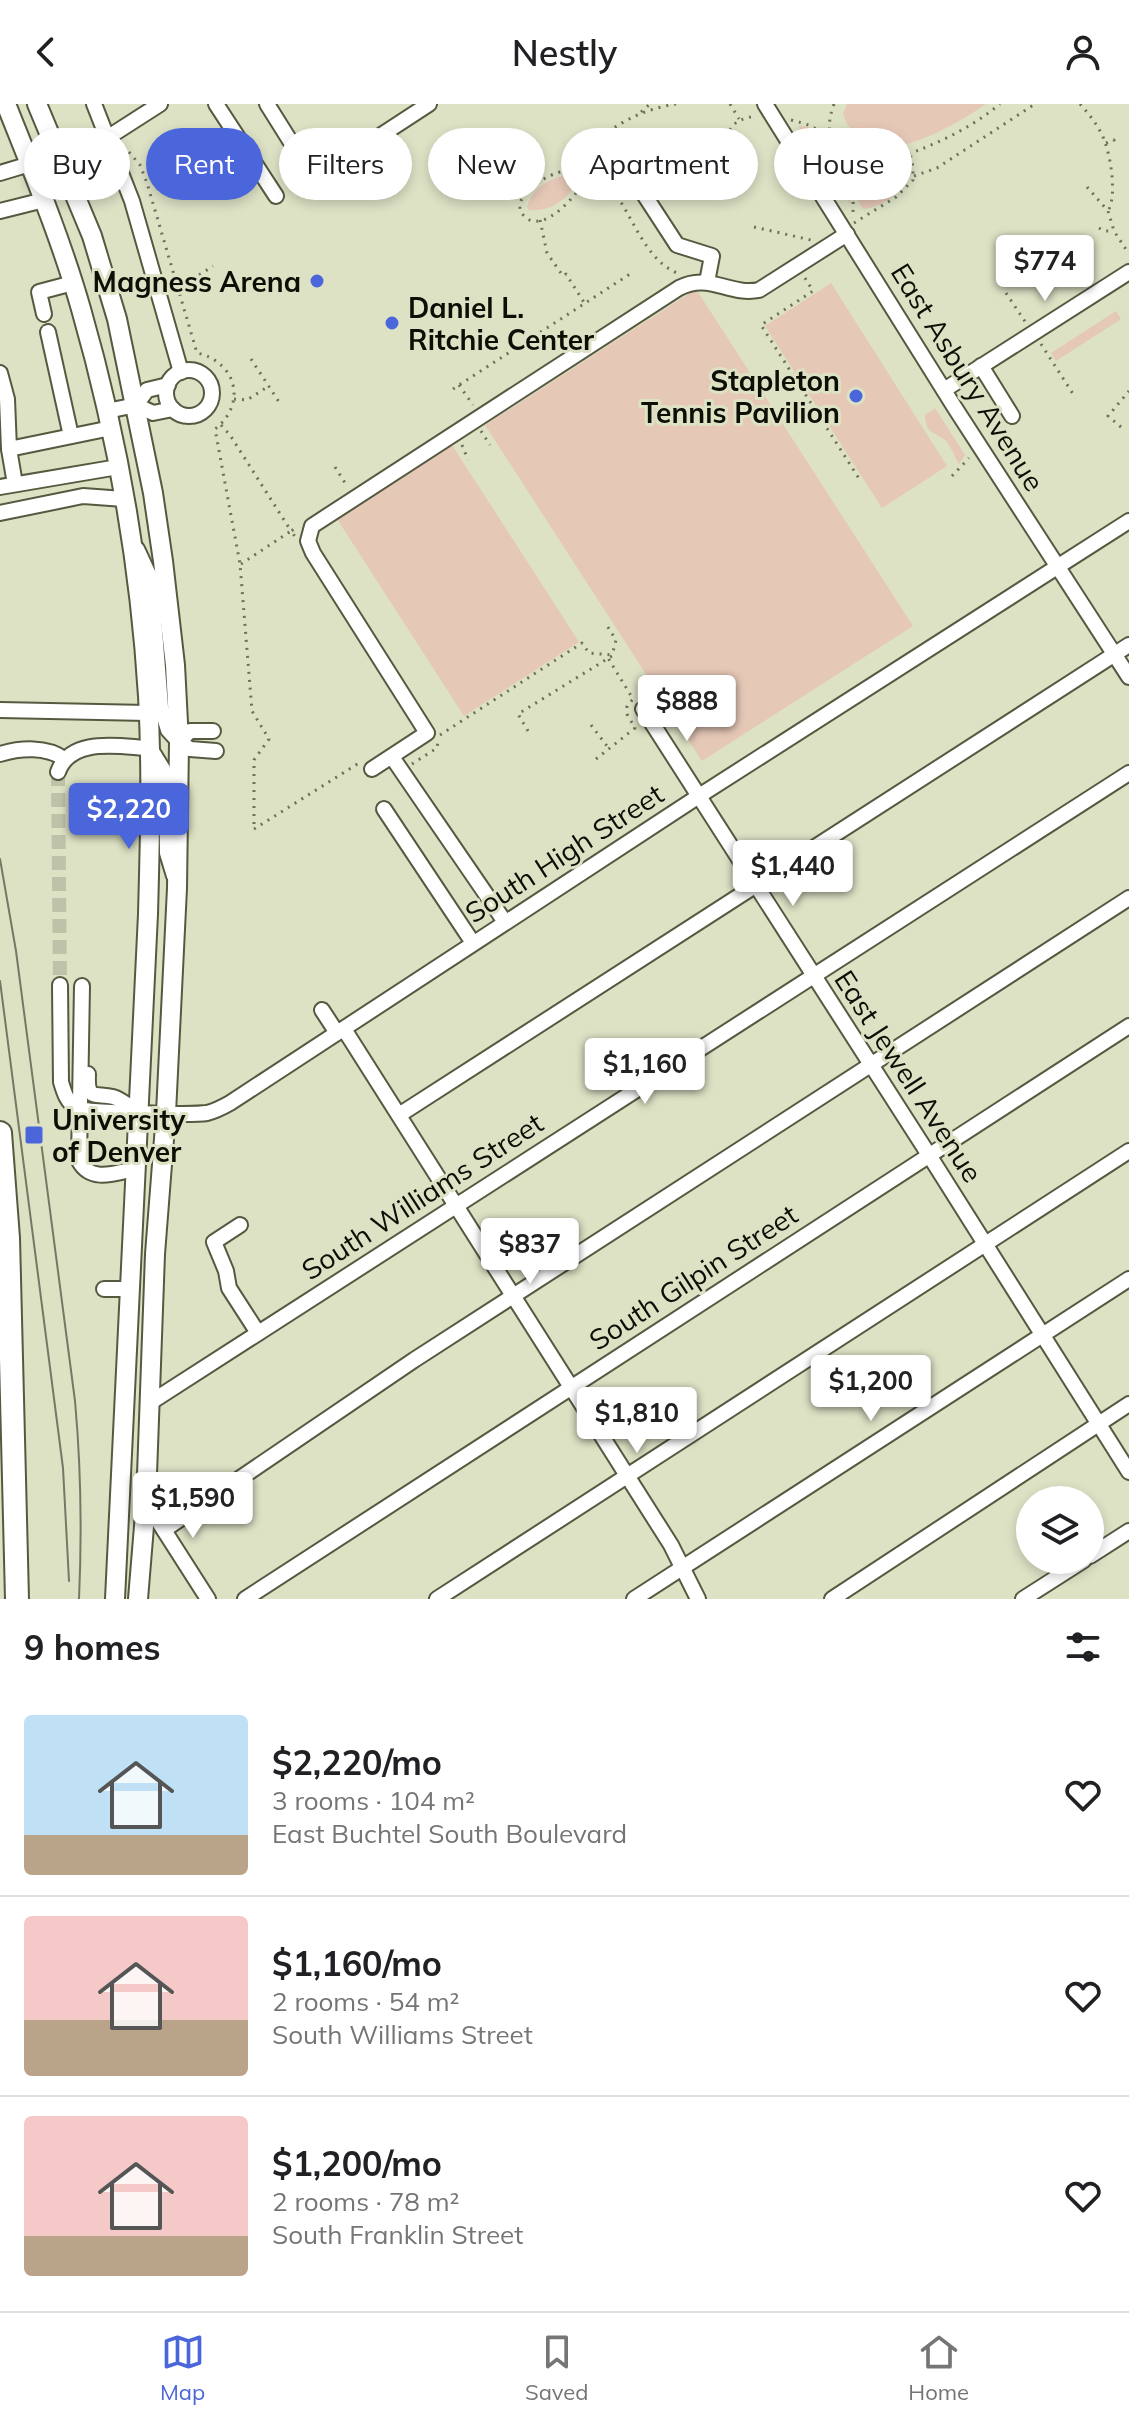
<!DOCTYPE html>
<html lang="en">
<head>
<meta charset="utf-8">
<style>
	:root { --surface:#fff; --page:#f2f2f2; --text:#202124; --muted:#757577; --line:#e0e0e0; --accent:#4b66db }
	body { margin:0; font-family:Mulish,sans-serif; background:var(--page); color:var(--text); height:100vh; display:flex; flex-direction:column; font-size:30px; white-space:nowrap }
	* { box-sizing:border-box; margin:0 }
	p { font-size:26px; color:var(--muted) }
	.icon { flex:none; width:44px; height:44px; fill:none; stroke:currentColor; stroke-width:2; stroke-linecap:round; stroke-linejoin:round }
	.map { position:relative; height:1495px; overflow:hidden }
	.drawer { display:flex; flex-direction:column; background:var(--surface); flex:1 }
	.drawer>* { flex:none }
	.hud { position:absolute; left:24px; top:24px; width:1082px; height:72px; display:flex; gap:16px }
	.controls { position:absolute; left:1016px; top:1382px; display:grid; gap:16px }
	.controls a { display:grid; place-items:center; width:88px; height:88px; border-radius:50%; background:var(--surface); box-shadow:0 4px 12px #0003; font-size:40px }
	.price { position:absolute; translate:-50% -68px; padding:0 18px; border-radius:8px; background:#fff; color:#222; font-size:26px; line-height:52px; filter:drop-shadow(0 2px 4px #0008) }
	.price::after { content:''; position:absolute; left:50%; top:48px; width:24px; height:18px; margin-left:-12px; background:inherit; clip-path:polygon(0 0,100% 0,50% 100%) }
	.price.selected { background:var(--accent); color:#fff }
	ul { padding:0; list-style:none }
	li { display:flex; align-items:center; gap:24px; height:200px; padding:0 24px }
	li+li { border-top:2px solid var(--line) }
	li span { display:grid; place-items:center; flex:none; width:224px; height:160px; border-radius:8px; color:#555 }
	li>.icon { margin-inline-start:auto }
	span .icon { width:96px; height:96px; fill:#fffc; stroke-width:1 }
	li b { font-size:34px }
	h2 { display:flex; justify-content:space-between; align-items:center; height:96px; padding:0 24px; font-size:34px }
	.chip { padding:0 28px; border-radius:36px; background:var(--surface); box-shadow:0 4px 12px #0003; font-size:28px; line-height:72px }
	.chip.selected { background:var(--accent); color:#fff }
	header { display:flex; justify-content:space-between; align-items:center; height:104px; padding:0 24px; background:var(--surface); font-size:36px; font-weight:600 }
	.menu { display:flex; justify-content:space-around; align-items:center; height:112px; border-top:2px solid var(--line); background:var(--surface); font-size:22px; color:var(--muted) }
	.menu a { display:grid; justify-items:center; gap:4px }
	.menu .selected { color:var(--accent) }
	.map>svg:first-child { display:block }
</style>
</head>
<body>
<header><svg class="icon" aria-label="back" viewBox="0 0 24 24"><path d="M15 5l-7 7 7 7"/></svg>Nestly<svg class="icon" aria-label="person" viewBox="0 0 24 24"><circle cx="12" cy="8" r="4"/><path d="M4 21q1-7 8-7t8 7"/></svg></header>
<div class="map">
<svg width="1129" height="1495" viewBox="0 0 1129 1495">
	<rect width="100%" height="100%" fill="#dde2c5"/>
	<g fill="#e6c8b7">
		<path d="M847,0H986C954,22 921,39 882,46L872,37L861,36L847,20L843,10Z"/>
		<path d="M798,22C834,21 847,73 851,101Z"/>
		<path d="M852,57C870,64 892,53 908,62L911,71C902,87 882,104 863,105L857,95L848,62L849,58Z"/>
		<path d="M572,71L576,75C571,95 550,108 529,106L527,103C533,83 552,72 572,71Z"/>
		<path d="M831,179L947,362L882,404L765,222Z"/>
		<path d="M696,185L913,522L702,657L485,321Z"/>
		<path d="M1116,207L1121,215L1056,257L1051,249Z"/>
		<path d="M935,304L965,351L959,360C954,353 951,341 945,336C933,326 926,331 925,311Z"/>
		<path d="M452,341L579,538L464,612L337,415Z"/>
	</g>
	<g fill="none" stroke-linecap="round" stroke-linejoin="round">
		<path stroke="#bec2a8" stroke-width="14" stroke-dasharray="14 7" stroke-linecap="butt" d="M58,668L60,881"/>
		<g stroke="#555940" stroke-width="18">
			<g id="minor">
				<path d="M94,0L132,97L181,268"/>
				<path d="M216,0L276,92"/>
				<path d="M267,0L314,75L429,0"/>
				<path d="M765,0L955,304L1129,573"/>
				<path d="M107,34L160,0"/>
				<path d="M0,69L30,60"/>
				<path d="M636,78L677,141L712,152L707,178"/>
				<path d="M0,107L44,96"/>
				<path d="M44,210L39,188L73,179"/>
				<path d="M48,228L71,332"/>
				<path d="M981,262L1012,312"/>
				<circle cx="189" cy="289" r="23"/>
				<path d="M0,269L7,295L9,345L111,324"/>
				<path d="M944,286L1129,168"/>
				<path d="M136,301L147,286L168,281"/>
				<path d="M107,307L136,301L153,309L173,305"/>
				<path d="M9,345L15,380"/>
				<path d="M0,383L118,363"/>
				<path d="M0,409L83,392L124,395"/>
				<path d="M137,445L151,475L161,603L168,626L179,638L190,645L216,647"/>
				<path d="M643,605L929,1051L1129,1368"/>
				<path d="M0,606L148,609"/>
				<path d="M179,638L190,627H213"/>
				<path d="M0,650C20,644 47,642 64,655"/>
				<path d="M392,653L505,818"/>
				<path d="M372,665L427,629L313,449L308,437L312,422L679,184C709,168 729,192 759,186L847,130"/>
				<path d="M58,668C71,632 120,643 150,644L163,665L166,680L167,749L174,772"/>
				<path d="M384,705L473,839"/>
				<path d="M60,881L61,978C64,988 67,999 77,1004C88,1009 193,1011 207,1009C215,1007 223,1003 230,999L699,692L1129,417"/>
				<path d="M82,882L79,1057C91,1079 115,1069 134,1065"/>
				<path d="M322,906L337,929"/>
				<path d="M344,925L671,1441L698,1495"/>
				<path d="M88,970C87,997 94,989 113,993C121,995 130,1003 137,1008"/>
				<path d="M399,1011L1129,541"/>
				<path d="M240,1121L214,1138L226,1167L229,1184L258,1229"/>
				<path d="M104,1185H128"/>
				<path d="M148,1300L1129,669"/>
				<path d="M146,1398L208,1495"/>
				<path d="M164,1426L414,1256L1129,794"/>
				<path d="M1090,1452L1129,1427"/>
				<path d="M245,1495L1129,922"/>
				<path d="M437,1495L1129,1047"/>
				<path d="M634,1495L1129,1175"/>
				<path d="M832,1495L1129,1300"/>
				<path d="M1023,1495L1084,1456"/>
			</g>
		</g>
		<g stroke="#555940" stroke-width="22">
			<g id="major">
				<path d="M6,0C33,68 61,135 81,205C117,330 140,461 148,592C152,664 150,737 148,810L115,1495"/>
				<path d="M37,0L92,132L117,215L153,389L163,457L175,561L179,638L177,784L166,1009L155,1150L146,1398L138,1495"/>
			</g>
		</g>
		<g stroke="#555940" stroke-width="26">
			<path id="highway" d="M0,1029L8,1134L17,1495"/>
		</g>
		<g stroke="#6d705d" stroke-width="3" stroke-dasharray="2 6" stroke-linecap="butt">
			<path d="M676,0C643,5 598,24 585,59C590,74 602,73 611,84C633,111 644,155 677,169"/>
			<path d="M730,0L739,15"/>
			<path d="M834,0C810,65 885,61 924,44C951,33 977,19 1000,0"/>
			<path d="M1080,0C1090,11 1100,24 1105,38C1111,55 1117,92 1108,107"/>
			<path d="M641,8L650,0"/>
			<path d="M791,16C807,20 818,23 829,36"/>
			<path d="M1106,39L1114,36L1115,40"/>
			<path d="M836,45C846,64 857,92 852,114"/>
			<path d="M129,48L140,61L147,79L197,249C237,258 247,300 215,325L240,460L252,607L269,635L254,656V725"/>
			<path d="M723,49C729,25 729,17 755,12"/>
			<path d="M582,66L589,68C583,85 544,133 524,112C508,95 543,73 557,69C565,66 573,66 582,66Z"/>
			<path d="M914,72L937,64L1035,0"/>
			<path d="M1087,83L1108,107L1114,127L1129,150"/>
			<path d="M540,116L547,149L563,172L566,170L585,200"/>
			<path d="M854,119L896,93L913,76V63L910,49"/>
			<path d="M754,123L811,136"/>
			<path d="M1099,124L1104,127H1114"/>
			<path d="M805,174L813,187L761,221L860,376"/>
			<path d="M179,184L213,162"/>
			<path d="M1006,189L1026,219"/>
			<path d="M1041,240L1075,293"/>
			<path d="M251,255L281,301"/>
			<path d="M459,281L473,301"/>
			<path d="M453,285L633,168"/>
			<path d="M234,295L247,296L269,282"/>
			<path d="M221,321L230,331L291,427L298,423"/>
			<path d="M1121,323L1108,312L1129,287"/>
			<path d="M481,327L490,341"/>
			<path d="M462,341L468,356"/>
			<path d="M335,363L347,382"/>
			<path d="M952,372L969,354"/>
			<path d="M241,460L291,427L296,434"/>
			<path d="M591,621L610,646"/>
			<path d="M528,627L518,610L612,552L616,536L606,520"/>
			<path d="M440,631L582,539L589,549L612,551"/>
			<path d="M596,655L635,624L627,610V602L633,595L608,554"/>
			<path d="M412,660L437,644L438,637"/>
			<path d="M254,725L359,659"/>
		</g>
		<use href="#minor" stroke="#fff" stroke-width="14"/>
		<use href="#major" stroke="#fff" stroke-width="18"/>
		<use href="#highway" stroke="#fff" stroke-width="22"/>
		<g stroke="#757865" stroke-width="2">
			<path d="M0,755L16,847L75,1297C81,1363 82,1429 79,1495"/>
			<path d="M0,877L63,1364L69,1477"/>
		</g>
	</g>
	<g fill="#4b66db" stroke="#dde2c5" stroke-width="3">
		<circle cx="317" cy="177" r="8"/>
		<circle cx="392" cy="219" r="8"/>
		<circle cx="856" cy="292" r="8"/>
		<rect x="24" y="1021" width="20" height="20" rx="4"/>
	</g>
	<g text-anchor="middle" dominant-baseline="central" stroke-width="6" stroke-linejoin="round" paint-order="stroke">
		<g font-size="28" font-weight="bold" fill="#0d0e05" stroke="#dde2c5" text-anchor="end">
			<text x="301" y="177">Magness Arena</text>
			<text x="408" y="203" text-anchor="start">Daniel L.<tspan x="408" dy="32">Ritchie Center</tspan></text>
			<text x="840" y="276">Stapleton<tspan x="840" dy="32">Tennis Pavilion</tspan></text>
			<text x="52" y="1015" text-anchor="start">University<tspan x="52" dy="32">of Denver</tspan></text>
		</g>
		<g font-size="28" fill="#0d0e05" stroke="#dde2c5">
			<text transform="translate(968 273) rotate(58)">East Asbury Avenue</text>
			<text transform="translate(564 749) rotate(-33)">South High Street</text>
			<text transform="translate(909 972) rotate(57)">East Jewell Avenue</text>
			<text transform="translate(422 1092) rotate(-33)">South Williams Street</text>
			<text transform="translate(693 1173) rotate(-33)">South Gilpin Street</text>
		</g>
	</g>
</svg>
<div class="controls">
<a><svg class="icon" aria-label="layers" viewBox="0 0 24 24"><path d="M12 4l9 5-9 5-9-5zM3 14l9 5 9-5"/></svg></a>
</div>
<b class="price" style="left:1045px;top:199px">$774</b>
<b class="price" style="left:687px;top:639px">$888</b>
<b class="price selected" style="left:129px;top:747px">$2,220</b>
<b class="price" style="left:793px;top:804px">$1,440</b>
<b class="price" style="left:645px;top:1002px">$1,160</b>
<b class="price" style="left:530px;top:1182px">$837</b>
<b class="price" style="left:871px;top:1319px">$1,200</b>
<b class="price" style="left:637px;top:1351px">$1,810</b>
<b class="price" style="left:193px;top:1436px">$1,590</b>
<div class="hud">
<a class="chip">Buy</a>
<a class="chip selected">Rent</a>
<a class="chip">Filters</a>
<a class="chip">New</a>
<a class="chip">Apartment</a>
<a class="chip">House</a>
</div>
</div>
<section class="drawer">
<h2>9 homes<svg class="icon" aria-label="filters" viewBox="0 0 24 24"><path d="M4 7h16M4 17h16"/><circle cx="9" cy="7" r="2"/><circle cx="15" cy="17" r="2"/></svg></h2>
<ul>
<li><span style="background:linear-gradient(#bfe0f5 75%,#b9a48a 0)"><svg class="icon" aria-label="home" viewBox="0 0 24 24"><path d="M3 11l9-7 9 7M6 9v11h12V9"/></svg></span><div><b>$2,220/mo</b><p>3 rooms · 104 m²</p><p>East Buchtel South Boulevard</p></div><svg class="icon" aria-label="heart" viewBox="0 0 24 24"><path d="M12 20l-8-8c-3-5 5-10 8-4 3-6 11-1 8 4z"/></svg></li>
<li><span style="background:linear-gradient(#f6c9c9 65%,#b9a48a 0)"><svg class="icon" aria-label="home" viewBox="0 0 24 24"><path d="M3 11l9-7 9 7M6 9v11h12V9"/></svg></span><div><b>$1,160/mo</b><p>2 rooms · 54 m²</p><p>South Williams Street</p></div><svg class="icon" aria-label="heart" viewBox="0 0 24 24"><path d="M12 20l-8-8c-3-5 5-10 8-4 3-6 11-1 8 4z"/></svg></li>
<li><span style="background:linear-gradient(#f6c9c9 75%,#b9a48a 0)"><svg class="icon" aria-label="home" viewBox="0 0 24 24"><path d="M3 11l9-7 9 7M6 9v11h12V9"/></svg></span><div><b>$1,200/mo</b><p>2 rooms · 78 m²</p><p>South Franklin Street</p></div><svg class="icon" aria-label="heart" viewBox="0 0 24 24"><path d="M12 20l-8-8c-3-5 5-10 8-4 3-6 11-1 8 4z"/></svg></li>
</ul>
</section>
<nav class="menu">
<a class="selected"><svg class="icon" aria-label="map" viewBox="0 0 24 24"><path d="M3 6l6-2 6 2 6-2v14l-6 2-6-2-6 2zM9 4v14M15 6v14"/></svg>Map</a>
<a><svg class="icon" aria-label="saved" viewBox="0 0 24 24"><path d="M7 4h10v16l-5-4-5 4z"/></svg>Saved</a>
<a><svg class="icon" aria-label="home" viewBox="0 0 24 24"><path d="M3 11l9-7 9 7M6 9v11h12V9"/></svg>Home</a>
</nav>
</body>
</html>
